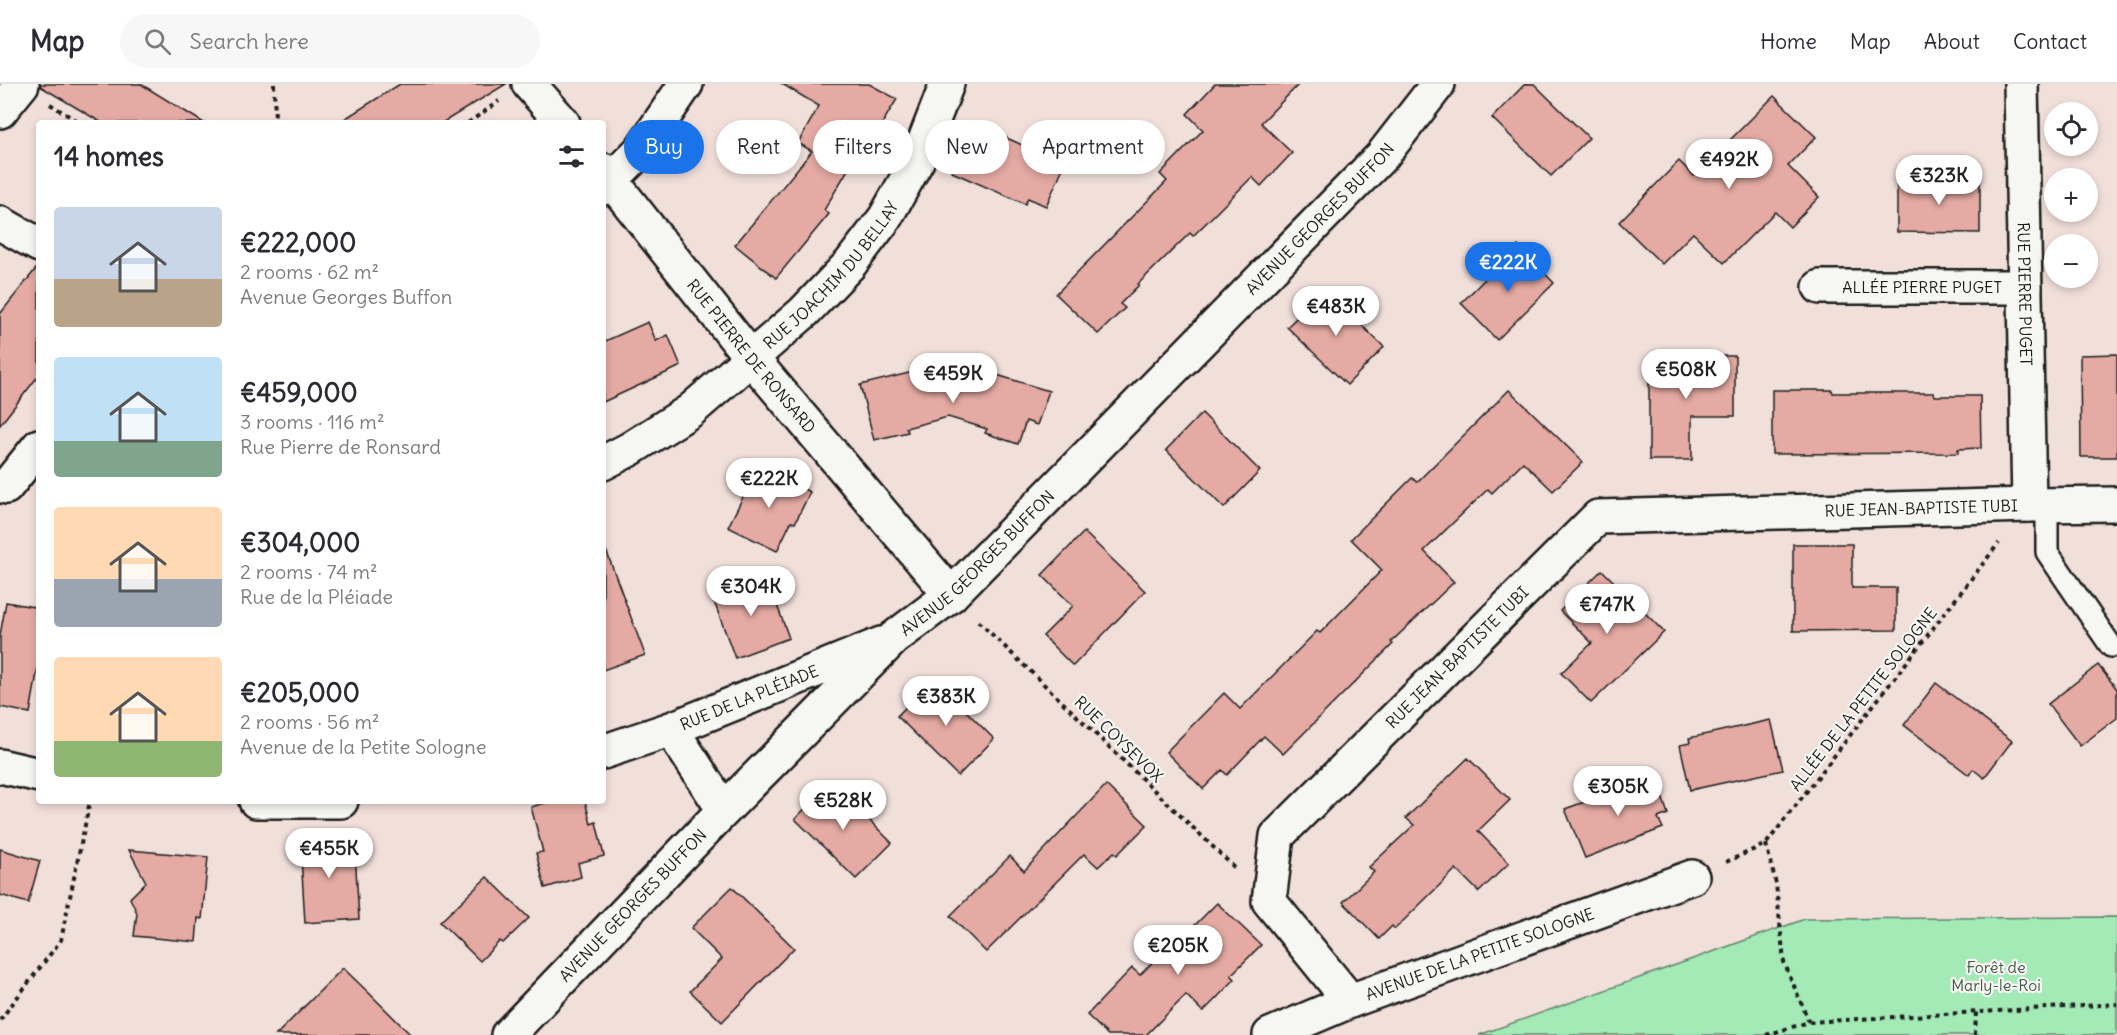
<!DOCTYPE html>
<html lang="en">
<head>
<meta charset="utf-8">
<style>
	:root { --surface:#fff; --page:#f7f7f7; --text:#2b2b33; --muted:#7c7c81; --line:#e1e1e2; --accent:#1a73e8 }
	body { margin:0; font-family:Delius,sans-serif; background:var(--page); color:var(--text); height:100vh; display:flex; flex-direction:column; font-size:22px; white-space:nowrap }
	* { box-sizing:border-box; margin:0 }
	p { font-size:20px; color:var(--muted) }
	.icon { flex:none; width:33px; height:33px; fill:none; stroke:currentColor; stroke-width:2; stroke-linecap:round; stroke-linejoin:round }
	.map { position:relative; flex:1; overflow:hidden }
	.sheet { position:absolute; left:36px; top:36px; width:570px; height:684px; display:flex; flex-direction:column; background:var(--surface); border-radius:6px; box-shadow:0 3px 9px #0003 }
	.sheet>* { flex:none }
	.hud { position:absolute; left:624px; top:36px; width:570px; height:54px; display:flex; gap:12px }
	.tools { position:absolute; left:2044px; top:18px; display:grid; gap:12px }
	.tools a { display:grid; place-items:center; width:54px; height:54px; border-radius:50%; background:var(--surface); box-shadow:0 3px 9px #0003; font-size:30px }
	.price { position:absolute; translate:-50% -51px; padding:0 14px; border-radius:21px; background:#fff; color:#222; font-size:20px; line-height:39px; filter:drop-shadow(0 2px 3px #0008) }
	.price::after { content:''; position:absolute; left:50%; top:36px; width:18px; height:14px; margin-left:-9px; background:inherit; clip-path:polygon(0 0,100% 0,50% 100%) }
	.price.on { background:var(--accent); color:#fff }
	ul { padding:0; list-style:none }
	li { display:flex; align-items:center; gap:18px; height:150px; padding:0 18px }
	li span { display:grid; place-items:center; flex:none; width:168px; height:120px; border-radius:6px; color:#555 }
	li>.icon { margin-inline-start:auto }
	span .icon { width:72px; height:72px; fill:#fffc; stroke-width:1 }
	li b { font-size:26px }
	h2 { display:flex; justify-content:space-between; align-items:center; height:72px; padding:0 18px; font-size:26px }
	.tag { padding:0 21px; border-radius:27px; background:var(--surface); box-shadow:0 3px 9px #0003; font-size:21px; line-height:54px }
	.tag.on { background:var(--accent); color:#fff }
	header { display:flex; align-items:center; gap:36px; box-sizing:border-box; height:84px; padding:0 30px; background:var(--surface); border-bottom:2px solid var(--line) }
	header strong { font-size:28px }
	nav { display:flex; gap:33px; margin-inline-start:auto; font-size:21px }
	.search { width:420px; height:54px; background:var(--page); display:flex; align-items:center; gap:15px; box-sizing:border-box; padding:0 21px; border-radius:33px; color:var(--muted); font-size:22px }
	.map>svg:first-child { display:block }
</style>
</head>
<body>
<header>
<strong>Map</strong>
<div class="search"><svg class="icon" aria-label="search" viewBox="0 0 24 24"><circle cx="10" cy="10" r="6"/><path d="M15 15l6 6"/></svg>Search here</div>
<nav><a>Home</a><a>Map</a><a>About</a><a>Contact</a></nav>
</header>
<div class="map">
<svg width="2117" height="951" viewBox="0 0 2117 951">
	<rect width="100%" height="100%" fill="#f1dfda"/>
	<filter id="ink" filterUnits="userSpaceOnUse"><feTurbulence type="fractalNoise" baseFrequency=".0167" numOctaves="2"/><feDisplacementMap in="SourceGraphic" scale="12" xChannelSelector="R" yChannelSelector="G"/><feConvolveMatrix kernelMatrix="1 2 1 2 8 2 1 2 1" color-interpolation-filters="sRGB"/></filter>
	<g filter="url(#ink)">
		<path fill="#a3eab6" stroke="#608369" stroke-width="1.5" d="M2117,833V951H1479L1805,835Z"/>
		<g fill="#e4aaa3" stroke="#1c1c1c" stroke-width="1.5">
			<path d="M40,0H141L204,39H102L40,2Z"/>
			<path d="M400,0H506L442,39H338Z"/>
			<path d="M782,0H869L897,15L874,53L869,50L824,126L829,130L776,194L735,161L812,67L798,59L819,22Z"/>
			<path d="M1215,0H1299L1261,39L1292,69L1261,102L1252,93L1193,152L1190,149L1138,200L1139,201L1120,220L1125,224L1098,250L1056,210L1167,97L1160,90L1203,46L1187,30Z"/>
			<path d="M1525,0H1534L1589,54L1551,92L1492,34Z"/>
			<path d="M1774,12L1816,53L1788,82L1819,113L1790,143L1775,128L1724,179L1693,149L1662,180L1619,138L1679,77L1694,92Z"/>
			<path d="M973,39L1047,72L1044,78L1062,86L1046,122L1028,114L1025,120L952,88Z"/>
			<path d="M1897,95H1980V149L1897,148Z"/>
			<path d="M1518,162L1554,199L1497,256L1461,219Z"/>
			<path d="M39,181V291L0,341V230Z"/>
			<path d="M1325,206L1384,263L1347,301L1287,243Z"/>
			<path d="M648,238L656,257L668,251L681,282L603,318V258Z"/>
			<path d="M2117,270V373H2081L2080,271Z"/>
			<path d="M1649,272H1735V332H1692V376H1649Z"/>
			<path d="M974,284L1049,307L1037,341L1026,337L1018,360L985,349L987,345L948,333L906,344L908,348L874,356L860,301L917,287L969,302Z"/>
			<path d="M1509,306L1583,378L1553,407L1523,378L1492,409L1488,405L1424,467L1454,498L1391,558L1393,560L1283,670L1264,652L1227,691L1222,686L1203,705L1166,668L1224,609L1240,625L1317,547L1320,549L1382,486L1351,455L1412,394L1417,398Z"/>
			<path d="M1772,306H1832L1833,309H1934L1935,312H1980L1981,364L1958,365V369L1772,370Z"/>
			<path d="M1202,329L1260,387L1224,424L1166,366Z"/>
			<path d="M758,383L810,408L795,439L791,438L777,467L728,443Z"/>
			<path d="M1084,448L1145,507L1073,582L1043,552L1073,522L1042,491Z"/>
			<path d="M1793,460H1852V504H1896V546L1793,547Z"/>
			<path d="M606,466L645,571L603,586V467Z"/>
			<path d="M1602,486L1664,548L1591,619L1561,589L1592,559L1560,527Z"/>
			<path d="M766,491L789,554L735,574L712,512Z"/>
			<path d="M6,518L39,524V578L30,629L0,623V551Z"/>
			<path d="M2098,581L2117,605V634L2080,662L2048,620Z"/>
			<path d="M934,595L994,655L958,692L897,632Z"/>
			<path d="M1936,599L2012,657L1984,694L1973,685L1969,691L1904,641Z"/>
			<path d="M1771,636L1783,686L1690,706L1680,661L1690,659L1689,654Z"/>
			<path d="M1468,674L1510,716L1478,747L1509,779L1479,808L1456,785L1395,845L1392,842L1379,855L1343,818L1374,788L1369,783L1414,741L1406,734Z"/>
			<path d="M1655,692L1668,730L1658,734L1663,744L1585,774L1565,725Z"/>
			<path d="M831,698L892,759L856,795L795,735Z"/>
			<path d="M1106,701L1147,741L1117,771L1114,768L1098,783L1084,770L986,868L950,832L1010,772L1024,787Z"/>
			<path d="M552,717H585L591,740L596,738L604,772L578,779L581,793L545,804L536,769L543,768L531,723Z"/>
			<path d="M354,752L359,835L305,839L300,755Z"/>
			<path d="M0,765L40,777L28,819L0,811Z"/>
			<path d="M129,766L208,773L202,835L198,834L196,858L134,852L137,829L130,814L146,798Z"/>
			<path d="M487,793L529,834L503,859L500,857L480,877L440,838Z"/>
			<path d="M732,803L794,864L722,938L690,907L722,875L691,844Z"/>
			<path d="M1217,819L1261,861L1231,891L1235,895L1203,928L1186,911L1146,951H1108L1087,931L1132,884L1140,891L1184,846L1187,849Z"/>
			<path d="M343,884L369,909L411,951H276Z"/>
		</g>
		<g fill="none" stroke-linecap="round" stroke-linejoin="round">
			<g stroke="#1c1c1c" stroke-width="26">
				<path id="service" d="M2047,421V468L2111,562"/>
			</g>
			<g stroke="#1c1c1c" stroke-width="38">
				<g id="minor">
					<path d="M529,0L563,39"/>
					<path id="s1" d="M2021,0L2029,421"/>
					<path d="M0,27L22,0"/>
					<path id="s2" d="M603,86L752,275L951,511"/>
					<path d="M603,104L641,66L686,0"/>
					<path d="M0,139L39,161"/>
					<path id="s3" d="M1820,203H2025"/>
					<path id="s4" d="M603,379L630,365L690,327L804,228L850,180L885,134L917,77L947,0"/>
					<path d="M6,403L39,362"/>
					<path d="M671,645L724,726"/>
					<path id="s5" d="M603,668L671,645L881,560"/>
					<path d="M0,682L39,691"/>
					<path d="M256,717H341"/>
					<path id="s6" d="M1350,917L1269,817L1277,752L1598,433L2029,421L2117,420"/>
					<path id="s7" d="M508,951L724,726L894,554L951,511L1382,72L1438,0"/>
					<path id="s8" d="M1270,951L1350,917L1692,793"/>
				</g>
			</g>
			<g stroke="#1c1c1c" stroke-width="4" stroke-dasharray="4.5 4.5" stroke-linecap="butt">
				<path d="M274,0L275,39"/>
				<path d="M50,20L80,39"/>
				<path d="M468,39L499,17"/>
				<path d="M978,537L1236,785"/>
				<path d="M1766,760L1776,800L1784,878L1809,938"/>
				<path d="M1726,778L1766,760L1999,459"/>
				<path d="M0,936L61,856L90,717"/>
				<path d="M1766,951L1809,938L2117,920"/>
				<path d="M1975,951L1976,928"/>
			</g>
			<use href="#service" stroke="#f6f6f2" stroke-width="21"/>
			<use href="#minor" stroke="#f6f6f2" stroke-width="33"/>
		</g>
	</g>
	<g text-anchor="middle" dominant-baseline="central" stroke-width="4.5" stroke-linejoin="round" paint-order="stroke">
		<g font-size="16" fill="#1c1c1c" stroke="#f6f6f2">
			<text stroke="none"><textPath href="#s7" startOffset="1152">AVENUE GEORGES BUFFON</textPath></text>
			<text stroke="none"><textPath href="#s4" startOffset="298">RUE JOACHIM DU BELLAY</textPath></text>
			<text stroke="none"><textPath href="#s3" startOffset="102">ALLÉE PIERRE PUGET</textPath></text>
			<text stroke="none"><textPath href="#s1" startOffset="210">RUE PIERRE PUGET</textPath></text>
			<text stroke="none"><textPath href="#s2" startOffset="238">RUE PIERRE DE RONSARD</textPath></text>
			<text stroke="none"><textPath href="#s6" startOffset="970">RUE JEAN-BAPTISTE TUBI</textPath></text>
			<text stroke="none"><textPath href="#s7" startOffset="666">AVENUE GEORGES BUFFON</textPath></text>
			<text stroke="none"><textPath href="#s6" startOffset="448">RUE JEAN-BAPTISTE TUBI</textPath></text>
			<text stroke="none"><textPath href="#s5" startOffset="156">RUE DE LA PLÉIADE</textPath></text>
			<text transform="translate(1863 615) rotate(-52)">ALLÉE DE LA PETITE SOLOGNE</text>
			<text transform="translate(1119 655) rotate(44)">RUE COYSEVOX</text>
			<text stroke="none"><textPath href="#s7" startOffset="180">AVENUE GEORGES BUFFON</textPath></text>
			<text stroke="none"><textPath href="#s8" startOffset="225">AVENUE DE LA PETITE SOLOGNE</textPath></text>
		</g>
		<g font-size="16" fill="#445a4a" stroke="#f6f6f2">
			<text x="1996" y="883">Forêt de<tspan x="1996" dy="18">Marly-le-Roi</tspan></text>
		</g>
	</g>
</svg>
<div class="tools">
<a><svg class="icon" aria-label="locate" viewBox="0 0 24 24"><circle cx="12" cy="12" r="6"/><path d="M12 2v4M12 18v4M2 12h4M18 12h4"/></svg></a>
<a>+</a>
<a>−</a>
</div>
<b class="price" style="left:1729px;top:106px">€492K</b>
<b class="price" style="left:1939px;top:122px">€323K</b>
<b class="price on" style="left:1508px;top:209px">€222K</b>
<b class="price" style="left:1336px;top:253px">€483K</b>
<b class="price" style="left:1686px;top:316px">€508K</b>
<b class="price" style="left:953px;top:320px">€459K</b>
<b class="price" style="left:769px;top:425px">€222K</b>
<b class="price" style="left:751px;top:533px">€304K</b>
<b class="price" style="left:1607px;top:551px">€747K</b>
<b class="price" style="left:946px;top:643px">€383K</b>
<b class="price" style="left:1618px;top:733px">€305K</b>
<b class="price" style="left:843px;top:747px">€528K</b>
<b class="price" style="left:329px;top:795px">€455K</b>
<b class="price" style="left:1178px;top:892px">€205K</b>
<div class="hud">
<a class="tag on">Buy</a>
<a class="tag">Rent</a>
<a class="tag">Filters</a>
<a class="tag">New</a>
<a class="tag">Apartment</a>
</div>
<section class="sheet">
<h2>14 homes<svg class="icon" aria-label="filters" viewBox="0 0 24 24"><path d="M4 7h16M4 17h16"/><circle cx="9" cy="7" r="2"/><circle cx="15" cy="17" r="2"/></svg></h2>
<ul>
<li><span style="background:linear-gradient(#c9d6e8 60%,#b9a48a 0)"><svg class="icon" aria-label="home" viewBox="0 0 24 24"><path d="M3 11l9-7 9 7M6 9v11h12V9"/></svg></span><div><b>€222,000</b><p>2 rooms · 62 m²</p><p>Avenue Georges Buffon</p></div></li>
<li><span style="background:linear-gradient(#bfe0f5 70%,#7fa58c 0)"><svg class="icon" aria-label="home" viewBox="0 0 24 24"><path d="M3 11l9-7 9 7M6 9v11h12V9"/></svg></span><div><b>€459,000</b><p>3 rooms · 116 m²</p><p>Rue Pierre de Ronsard</p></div></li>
<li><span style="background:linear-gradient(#ffd9b3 60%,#9aa5b1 0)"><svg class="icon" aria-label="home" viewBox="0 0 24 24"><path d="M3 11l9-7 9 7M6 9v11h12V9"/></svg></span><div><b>€304,000</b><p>2 rooms · 74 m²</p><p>Rue de la Pléiade</p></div></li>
<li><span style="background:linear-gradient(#ffd9b3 70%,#8fb573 0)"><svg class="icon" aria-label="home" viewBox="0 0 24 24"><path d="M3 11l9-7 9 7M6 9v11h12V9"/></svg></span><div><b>€205,000</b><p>2 rooms · 56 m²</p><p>Avenue de la Petite Sologne</p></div></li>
</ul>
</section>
</div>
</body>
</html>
